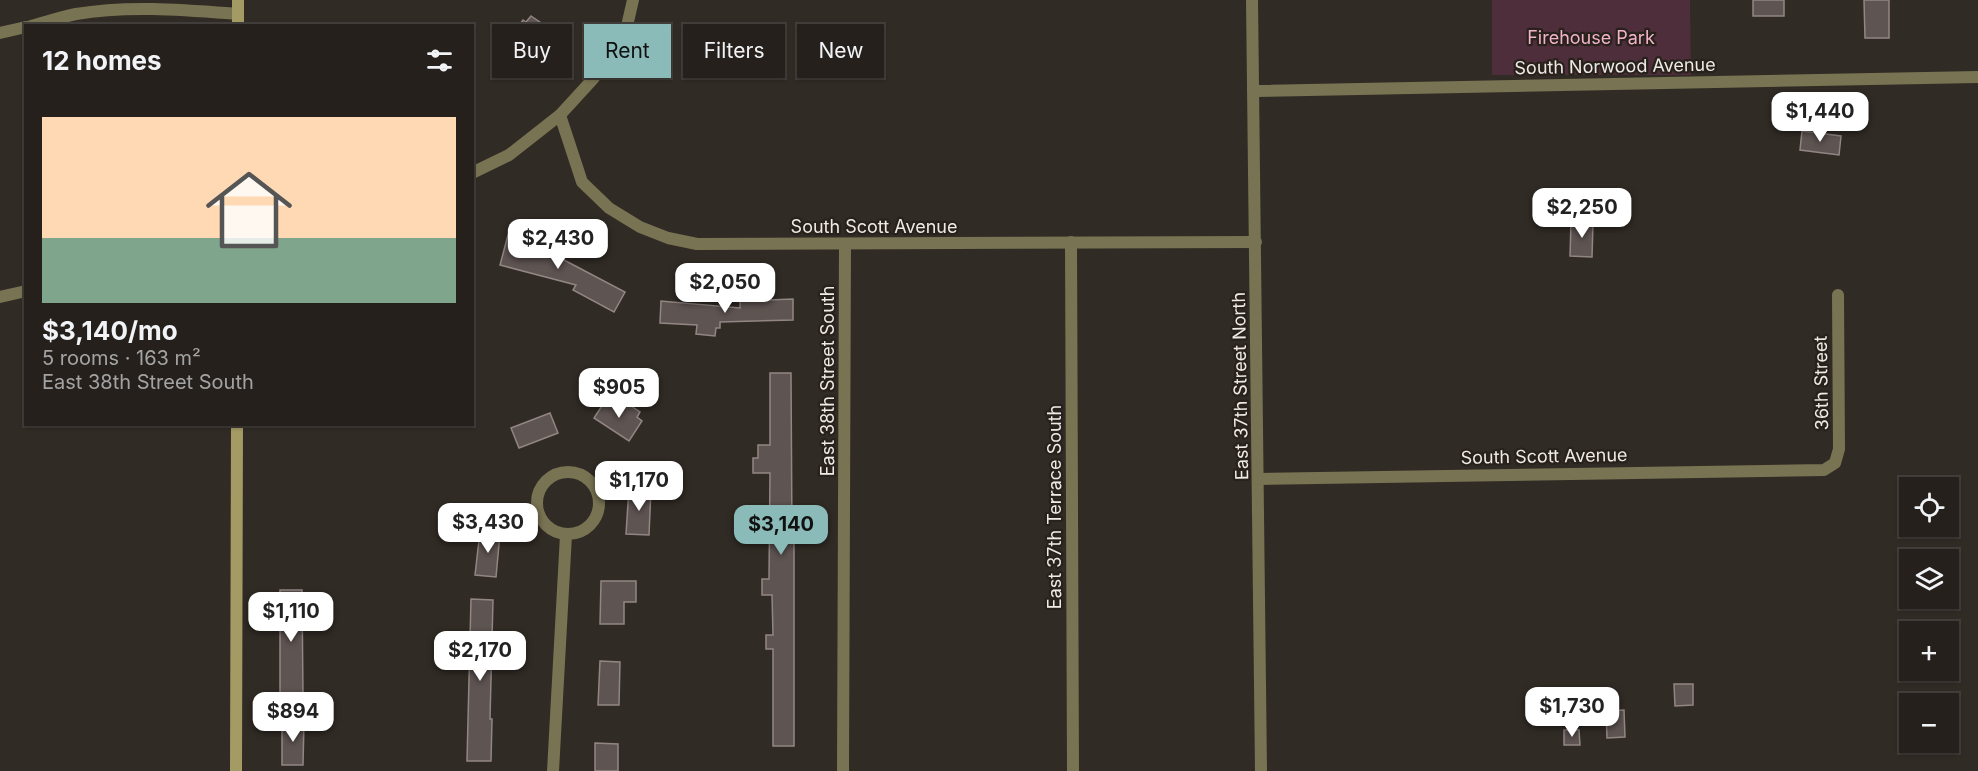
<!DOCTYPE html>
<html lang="en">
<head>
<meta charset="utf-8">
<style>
	:root { --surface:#25201c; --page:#312d29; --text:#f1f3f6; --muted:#a3a3a3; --line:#423e3b; --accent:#8bbbb9 }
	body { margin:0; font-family:Inter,sans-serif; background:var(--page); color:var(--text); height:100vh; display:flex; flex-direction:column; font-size:22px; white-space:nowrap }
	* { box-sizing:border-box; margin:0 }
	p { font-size:20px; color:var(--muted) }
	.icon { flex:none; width:33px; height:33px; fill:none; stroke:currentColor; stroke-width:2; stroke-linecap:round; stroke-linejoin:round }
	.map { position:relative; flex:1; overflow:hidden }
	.drawer { position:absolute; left:24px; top:24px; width:450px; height:402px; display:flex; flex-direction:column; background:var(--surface); border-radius:0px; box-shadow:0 2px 4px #0004,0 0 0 2px var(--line) }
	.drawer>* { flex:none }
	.banner { position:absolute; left:492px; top:24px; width:570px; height:54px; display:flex; gap:12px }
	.controls { position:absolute; left:1899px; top:477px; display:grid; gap:12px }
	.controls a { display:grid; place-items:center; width:60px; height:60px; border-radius:0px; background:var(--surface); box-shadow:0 2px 4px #0004,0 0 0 2px var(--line); font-size:30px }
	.price { position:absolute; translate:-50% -51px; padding:0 14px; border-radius:12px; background:#fff; color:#222; font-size:20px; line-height:39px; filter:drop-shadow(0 2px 3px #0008) }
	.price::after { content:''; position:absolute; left:50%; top:36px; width:18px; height:14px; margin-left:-9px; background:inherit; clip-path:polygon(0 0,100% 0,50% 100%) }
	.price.selected { background:var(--accent); color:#111 }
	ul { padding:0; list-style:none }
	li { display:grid; align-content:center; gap:12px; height:318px; padding:0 18px }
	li+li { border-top:2px solid var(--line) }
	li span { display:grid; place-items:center; height:186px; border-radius:0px; color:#555 }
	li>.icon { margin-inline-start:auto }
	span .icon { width:108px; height:108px; fill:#fffc; stroke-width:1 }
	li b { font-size:26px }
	h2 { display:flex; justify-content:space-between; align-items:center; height:72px; padding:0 18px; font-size:26px }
	.pill { padding:0 21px; border-radius:0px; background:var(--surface); box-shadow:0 2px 4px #0004,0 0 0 2px var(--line); font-size:21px; line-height:54px }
	.pill.selected { background:var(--accent); color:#111 }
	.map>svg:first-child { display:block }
</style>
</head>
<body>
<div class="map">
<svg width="1978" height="771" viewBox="0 0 1978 771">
	<rect width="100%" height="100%" fill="#312b25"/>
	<path fill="#4d2e3a" d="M1492,0H1690L1691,75H1492Z"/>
	<g fill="#5e5452" stroke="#928684" stroke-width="1.5">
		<rect x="1753" y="0" width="31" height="16"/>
		<path d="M1864,0H1889V38H1865Z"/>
		<path d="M531,16L547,27L513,77L493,63L523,20L526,22Z"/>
		<path d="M1802,131L1841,136L1839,155L1800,150Z"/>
		<path d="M1571,222L1593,223L1592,257L1570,256Z"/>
		<path d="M508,235L567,250L564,260L625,292L614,312L573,290L576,285L500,265Z"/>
		<path d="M793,299V320L720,322V328H716L715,336L696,334L697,325L660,323L661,301L740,308V301Z"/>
		<path d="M770,373H791L792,537H794V746H773V649H766V635H773L772,595H762V579H769L770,473H753V458H758V445H770Z"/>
		<path d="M607,398L622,408L625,402L640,412L637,417L642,421L629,441L594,418Z"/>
		<path d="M550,413L558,433L519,448L511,428Z"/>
		<path d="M629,488L651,489L649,535L626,534Z"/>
		<path d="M480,531L500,534L496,577L475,575Z"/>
		<path d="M601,581H636V602H624V624H600Z"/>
		<path d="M280,590H302L303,696H280Z"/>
		<path d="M471,599L493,600L490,719H492L491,761H467Z"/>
		<path d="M600,661L620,662L619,705H598Z"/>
		<path d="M1674,684H1693V705L1675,706Z"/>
		<rect x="1547" y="693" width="17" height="18"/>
		<path d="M1624,710L1625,737L1607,738L1606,711Z"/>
		<path d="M304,721L303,765H282V722Z"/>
		<path d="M1564,730H1579L1580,745H1564Z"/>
		<path d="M595,743L618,744V771H595Z"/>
	</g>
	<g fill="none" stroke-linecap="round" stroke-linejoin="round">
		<g stroke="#787352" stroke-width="12">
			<path d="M1252,0L1261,771"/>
			<path d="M31,26C46,22 61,17 76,14C129,5 185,10 238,14"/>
			<path d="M0,33L26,27"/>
			<path d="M1253,91L1978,77"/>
			<path d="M560,115L582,182L609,208L640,227L668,238L697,244L1256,242"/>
			<path d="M1071,242L1073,771"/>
			<circle cx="568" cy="503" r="31"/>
			<path d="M1259,479L1824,470L1835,463L1839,449L1838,295"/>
			<path d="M553,771L566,535"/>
			<path d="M843,771L845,244"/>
		</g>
		<g stroke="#787352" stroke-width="12">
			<path d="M472,173L509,155L560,115L593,79L619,42L627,26L633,0"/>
			<path d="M0,297L26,291"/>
		</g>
		<g stroke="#a39a64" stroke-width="12">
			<path d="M238,0V26"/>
			<path d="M236,771L237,424"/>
		</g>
	</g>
	<g text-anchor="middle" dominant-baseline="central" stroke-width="4.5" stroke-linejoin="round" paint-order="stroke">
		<g font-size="18" fill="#f2b3ca" stroke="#28211c">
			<text x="1591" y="37">Firehouse Park</text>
		</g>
		<g font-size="18" fill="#eeeae6" stroke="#28211c">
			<text transform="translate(1615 66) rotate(-1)">South Norwood Avenue</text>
			<text x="874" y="226">South Scott Avenue</text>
			<text transform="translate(827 381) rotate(-90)">East 38th Street South</text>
			<text transform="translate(1821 383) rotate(-91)">36th Street</text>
			<text transform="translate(1240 386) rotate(-91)">East 37th Street North</text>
			<text transform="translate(1544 456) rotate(-1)">South Scott Avenue</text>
			<text transform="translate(1054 507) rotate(-90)">East 37th Terrace South</text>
		</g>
	</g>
</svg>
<div class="controls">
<a><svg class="icon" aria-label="locate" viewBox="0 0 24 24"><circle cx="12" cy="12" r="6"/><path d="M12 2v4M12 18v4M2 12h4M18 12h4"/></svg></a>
<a><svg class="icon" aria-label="layers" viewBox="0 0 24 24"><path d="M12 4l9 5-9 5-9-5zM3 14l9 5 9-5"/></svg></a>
<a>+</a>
<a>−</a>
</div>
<b class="price" style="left:1820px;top:143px">$1,440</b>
<b class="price" style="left:1582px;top:239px">$2,250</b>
<b class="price" style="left:558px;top:270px">$2,430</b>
<b class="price" style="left:725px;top:314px">$2,050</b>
<b class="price" style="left:619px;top:419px">$905</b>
<b class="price" style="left:639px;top:512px">$1,170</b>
<b class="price" style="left:488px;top:554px">$3,430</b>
<b class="price selected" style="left:781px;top:556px">$3,140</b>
<b class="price" style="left:291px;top:643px">$1,110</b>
<b class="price" style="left:480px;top:682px">$2,170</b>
<b class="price" style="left:1572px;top:738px">$1,730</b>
<b class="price" style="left:293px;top:743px">$894</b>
<div class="banner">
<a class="pill">Buy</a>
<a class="pill selected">Rent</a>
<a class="pill">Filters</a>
<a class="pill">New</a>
</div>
<section class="drawer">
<h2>12 homes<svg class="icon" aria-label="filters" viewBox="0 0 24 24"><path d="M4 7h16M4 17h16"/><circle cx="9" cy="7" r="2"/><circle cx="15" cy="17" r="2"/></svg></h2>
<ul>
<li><span style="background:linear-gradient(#ffd9b3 65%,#7fa58c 0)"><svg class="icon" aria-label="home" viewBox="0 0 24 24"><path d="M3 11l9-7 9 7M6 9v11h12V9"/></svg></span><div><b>$3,140/mo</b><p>5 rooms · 163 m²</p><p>East 38th Street South</p></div></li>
</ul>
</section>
</div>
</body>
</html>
